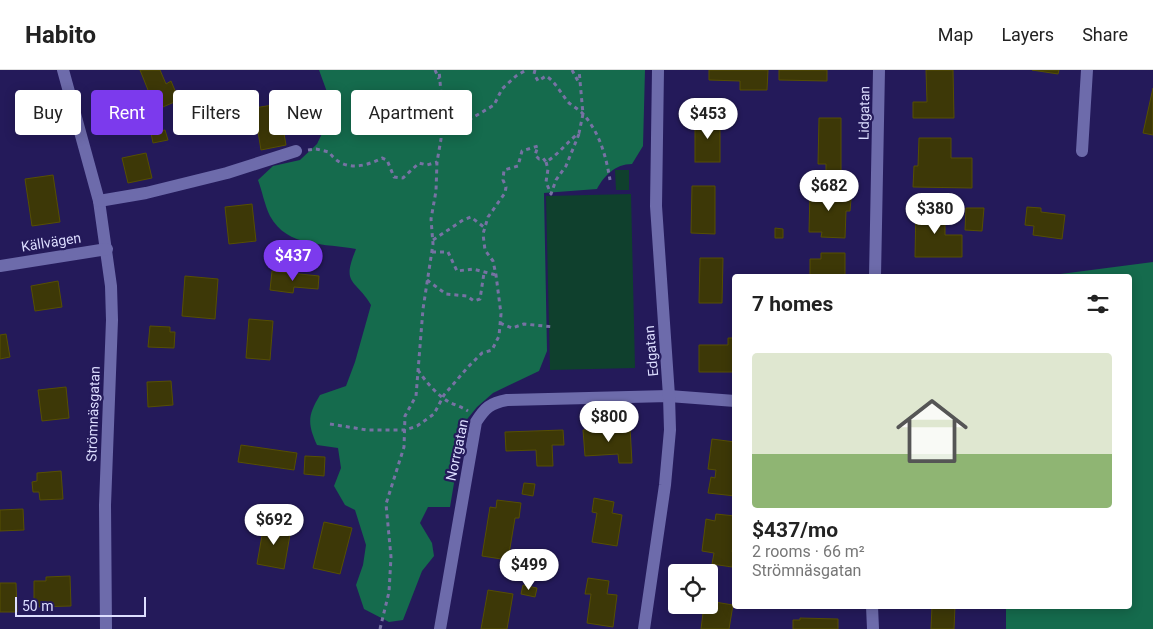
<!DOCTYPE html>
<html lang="en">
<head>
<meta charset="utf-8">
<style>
	:root { --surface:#fff; --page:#f2f2f2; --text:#222; --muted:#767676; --line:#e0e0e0; --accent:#7c3aed }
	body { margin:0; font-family:Roboto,sans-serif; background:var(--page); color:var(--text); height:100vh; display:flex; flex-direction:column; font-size:19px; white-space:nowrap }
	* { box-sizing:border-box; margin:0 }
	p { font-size:16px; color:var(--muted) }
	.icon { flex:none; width:28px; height:28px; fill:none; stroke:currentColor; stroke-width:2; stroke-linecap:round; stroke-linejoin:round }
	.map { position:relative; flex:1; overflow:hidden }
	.sheet { position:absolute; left:732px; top:204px; width:400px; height:335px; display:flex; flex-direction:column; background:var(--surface); border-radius:5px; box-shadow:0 2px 12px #0003 }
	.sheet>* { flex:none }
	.banner { position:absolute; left:15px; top:20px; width:475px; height:45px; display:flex; gap:10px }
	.fabs { position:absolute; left:668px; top:494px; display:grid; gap:10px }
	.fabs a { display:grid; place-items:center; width:50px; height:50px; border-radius:5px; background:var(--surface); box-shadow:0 2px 12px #0003; font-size:25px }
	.scale { position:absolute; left:15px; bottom:12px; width:131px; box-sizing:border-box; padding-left:5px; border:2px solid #dddeff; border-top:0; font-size:14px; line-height:18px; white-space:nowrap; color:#dddeff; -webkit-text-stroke:4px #241a5a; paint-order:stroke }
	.price { position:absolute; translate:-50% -42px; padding:0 11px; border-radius:18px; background:#fff; color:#222; font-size:16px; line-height:32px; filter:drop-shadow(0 1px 2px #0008) }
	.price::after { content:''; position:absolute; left:50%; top:30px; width:15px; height:11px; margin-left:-8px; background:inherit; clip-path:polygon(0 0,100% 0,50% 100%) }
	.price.active { background:var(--accent); color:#fff }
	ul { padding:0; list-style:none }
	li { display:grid; align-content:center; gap:10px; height:265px; padding:0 20px }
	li+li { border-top:1px solid var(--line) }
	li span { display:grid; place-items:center; height:155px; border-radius:5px; color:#555 }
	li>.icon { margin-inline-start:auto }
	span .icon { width:90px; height:90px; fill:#fffc; stroke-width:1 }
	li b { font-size:21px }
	h2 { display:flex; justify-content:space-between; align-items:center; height:60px; padding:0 20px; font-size:21px }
	.chip { padding:0 18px; border-radius:5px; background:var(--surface); box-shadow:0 2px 12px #0003; font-size:18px; line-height:45px }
	.chip.active { background:var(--accent); color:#fff }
	header { display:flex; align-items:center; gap:30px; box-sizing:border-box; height:70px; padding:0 25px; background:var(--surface); border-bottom:1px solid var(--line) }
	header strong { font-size:24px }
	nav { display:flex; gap:28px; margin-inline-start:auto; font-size:18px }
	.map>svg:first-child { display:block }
</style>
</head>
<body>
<header>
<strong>Habito</strong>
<nav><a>Map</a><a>Layers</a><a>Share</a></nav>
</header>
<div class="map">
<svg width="1153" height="559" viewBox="0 0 1153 559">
	<rect width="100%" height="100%" fill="#241a5a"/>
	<g fill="#0f402d">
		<path d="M615,100H629V120H616Z"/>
		<path d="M631,124L635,298L550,300L546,126Z"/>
	</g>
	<g fill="#156b4d">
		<path d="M319,0H645L643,76L632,94C615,94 604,106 597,119L544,123L547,281L539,301L493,323L477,337L464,353L450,437H428L420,453L432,473L434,486L422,501L403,550L389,552L364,539L356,515L363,495L366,475L355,440L345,435L334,416L341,398L338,378L317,375C307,353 308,345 320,325L346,316L355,292L371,235C355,208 341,216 356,179C326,173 287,178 270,146C265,136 262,121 258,110L273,96L300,90L317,74L328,51L331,33Z"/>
		<path d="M1153,192V559H1006V536H1130V206H1045Z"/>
	</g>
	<g fill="#3d3807" stroke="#564f03">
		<path d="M140,0H160L166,14L171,11L179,30L156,40Z"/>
		<path d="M709,0H768L767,20H740V11L709,10Z"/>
		<path d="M779,0H827V11L779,10Z"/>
		<path d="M926,0H953L954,48H913V32H927Z"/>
		<path d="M1032,0H1059L1058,4Z"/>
		<path d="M1153,18V65L1143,63Z"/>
		<path d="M279,34L286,75L261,80L254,38Z"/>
		<rect x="695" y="47" width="25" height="45"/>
		<path d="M819,48H841V103H826V94H818Z"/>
		<path d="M165,60L168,70L153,73L151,63Z"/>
		<path d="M919,68H951V88H972V118L913,117L914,96H918Z"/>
		<path d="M146,83L152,108L128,113L122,88Z"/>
		<path d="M53,105L60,152L32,156L25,109Z"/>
		<path d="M692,116H715V164L691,163Z"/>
		<path d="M821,117L846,118V129H851L850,141H846L845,168L821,167L822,162H809L810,122H820Z"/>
		<path d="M252,134L256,171L229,174L225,137Z"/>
		<path d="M916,136L945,137V165H962V187H915Z"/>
		<path d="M1027,137L1041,138V142L1065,145L1062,169L1033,165L1034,156L1025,155Z"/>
		<path d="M966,138H984L982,161L965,160Z"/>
		<path d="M775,158L783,159V168H775Z"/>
		<path d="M821,183H845V206H810V189H821Z"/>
		<path d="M700,188H723L722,233H699Z"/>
		<path d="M272,201L319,206L318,219L294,217L293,223L270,220Z"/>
		<path d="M185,206L218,209L215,249L182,246Z"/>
		<path d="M58,211L62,237L35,241L31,216Z"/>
		<path d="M249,249L273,251L270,290L246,288Z"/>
		<path d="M150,256L170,257V262H175L174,278L148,277Z"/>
		<path d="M6,264L10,287L0,289V265Z"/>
		<path d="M728,268H735V302H699V275H728Z"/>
		<path d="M171,311L173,335L148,337L147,312Z"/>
		<path d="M66,317L69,348L42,351L38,320Z"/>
		<path d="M630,357L632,393H619L618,384L585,386L583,360Z"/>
		<path d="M563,360L564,375H552L553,396H537L536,380L506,381L505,362Z"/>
		<path d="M712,369L735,372V426L708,423L711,407L715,408L716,400L708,399Z"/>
		<path d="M241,375L297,383L294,400L238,392Z"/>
		<path d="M305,386L325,387L324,406L304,404Z"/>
		<path d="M61,401L63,429L40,430L39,422H33L32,412L37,411V403Z"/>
		<path d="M524,413L535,414L533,426L522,424Z"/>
		<path d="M594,428L614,432L612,443L622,445L617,476L592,472L597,443L592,442Z"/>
		<path d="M497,430L521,433L519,448H515L508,490L482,486L490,437L496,438Z"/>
		<path d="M23,439L24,460L0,461V440Z"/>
		<path d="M716,444L735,446V461L732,482H734L732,497L712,494L714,483L702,481L706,449L715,451Z"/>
		<path d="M324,452L352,458L340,504L313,498Z"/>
		<path d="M264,454L291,459L284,499L257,494Z"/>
		<path d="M70,506L71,536L34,537V511H46V507Z"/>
		<path d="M588,508L609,511L607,524L617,525L613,557L587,553L591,524H585Z"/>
		<path d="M0,513H16L17,542H0Z"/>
		<path d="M523,515L537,518L535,527L521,524Z"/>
		<path d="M488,520L513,524L507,559H481Z"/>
		<path d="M709,531L733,535L729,559H701L704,535H709Z"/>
		<path d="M932,536H955L954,559H931Z"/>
		<path d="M800,548L838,549V559H793V550H800Z"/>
	</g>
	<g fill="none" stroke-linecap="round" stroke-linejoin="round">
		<g stroke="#7772a4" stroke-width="3" stroke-dasharray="4 4" stroke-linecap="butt">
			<path d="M435,0L439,9"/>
			<path d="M535,0L534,4L538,11L546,6C556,12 561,24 569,33C574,37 580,40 584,45C600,64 606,86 610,110"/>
			<path d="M572,0L579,13"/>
			<path d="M441,45L453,55L467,51L494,35L502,19L516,6L526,0"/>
			<path d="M308,80L316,79L329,82C342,101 363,98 382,88L387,90L394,107L403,108L419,93L427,95L437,92"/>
			<path d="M546,92L548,99L546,112L551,124L556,110L566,96L579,64"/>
			<path d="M433,170L463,150L471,147L485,158"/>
			<path d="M432,182H448L457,201L473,199L496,205"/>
			<path d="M427,210L446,224L467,226L474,231L480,229L484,203"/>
			<path d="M500,253L512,258L524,254L554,257"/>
			<path d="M418,300C425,311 437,325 449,332C455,335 462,337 468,341"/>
			<path d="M330,354L367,360H405L417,356L434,344L444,325L468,297L482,283L492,280L499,266L501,244L496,205L493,191L485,180L483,164L488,147L505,123L506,117L503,110L504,100L518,96L522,81L538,76L535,85L539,89L543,88L546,92C559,84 567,72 579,63L583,44L579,0"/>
			<path d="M380,559L389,522L391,487L386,434L404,377L405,346L416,326L423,239L433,174L431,149L436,121L437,92L441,69V23L439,0"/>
		</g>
		<g stroke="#6d6bab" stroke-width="12">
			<path d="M63,0L99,131L111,216L112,250L105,435L106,559"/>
			<path d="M1082,81L1087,0"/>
			<path d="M99,131L146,123L227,103L296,81"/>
			<path d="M0,196L107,179"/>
			<path d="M875,206L879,0"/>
			<path d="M872,536L873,559"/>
			<path d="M440,559L476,352C485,338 490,333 507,330L669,326L735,331"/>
			<path d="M644,559L665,415L670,360L669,326L656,136L658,0"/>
		</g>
	</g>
	<g text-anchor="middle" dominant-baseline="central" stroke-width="4.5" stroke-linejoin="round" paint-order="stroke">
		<g font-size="14" fill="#dddeff" stroke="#241a5a">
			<text transform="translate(864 43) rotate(-89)">Lidgatan</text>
			<text transform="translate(51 172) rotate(-9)">Källvägen</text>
			<text transform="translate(651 281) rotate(-95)">Edgatan</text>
			<text transform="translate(93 344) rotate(-88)">Strömnäsgatan</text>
			<text transform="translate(457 380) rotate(-78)">Norrgatan</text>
		</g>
	</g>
</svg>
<div class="fabs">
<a><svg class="icon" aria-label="locate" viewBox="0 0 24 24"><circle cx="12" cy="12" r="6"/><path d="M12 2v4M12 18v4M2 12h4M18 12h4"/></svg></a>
</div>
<div class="scale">50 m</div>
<b class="price" style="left:708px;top:70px">$453</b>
<b class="price" style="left:829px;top:142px">$682</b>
<b class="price" style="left:935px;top:165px">$380</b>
<b class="price active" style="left:293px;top:212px">$437</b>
<b class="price" style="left:609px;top:373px">$800</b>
<b class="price" style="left:274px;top:476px">$692</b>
<b class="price" style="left:529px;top:521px">$499</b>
<div class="banner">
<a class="chip">Buy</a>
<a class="chip active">Rent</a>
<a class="chip">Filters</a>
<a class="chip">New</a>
<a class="chip">Apartment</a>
</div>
<section class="sheet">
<h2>7 homes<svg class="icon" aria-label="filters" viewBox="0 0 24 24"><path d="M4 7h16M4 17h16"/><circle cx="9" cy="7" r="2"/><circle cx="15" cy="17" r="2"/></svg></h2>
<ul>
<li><span style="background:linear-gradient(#dfe7d0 65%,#8fb573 0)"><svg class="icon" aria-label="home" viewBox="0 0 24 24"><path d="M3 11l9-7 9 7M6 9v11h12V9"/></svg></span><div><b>$437/mo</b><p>2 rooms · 66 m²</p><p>Strömnäsgatan</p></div></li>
</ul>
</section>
</div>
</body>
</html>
